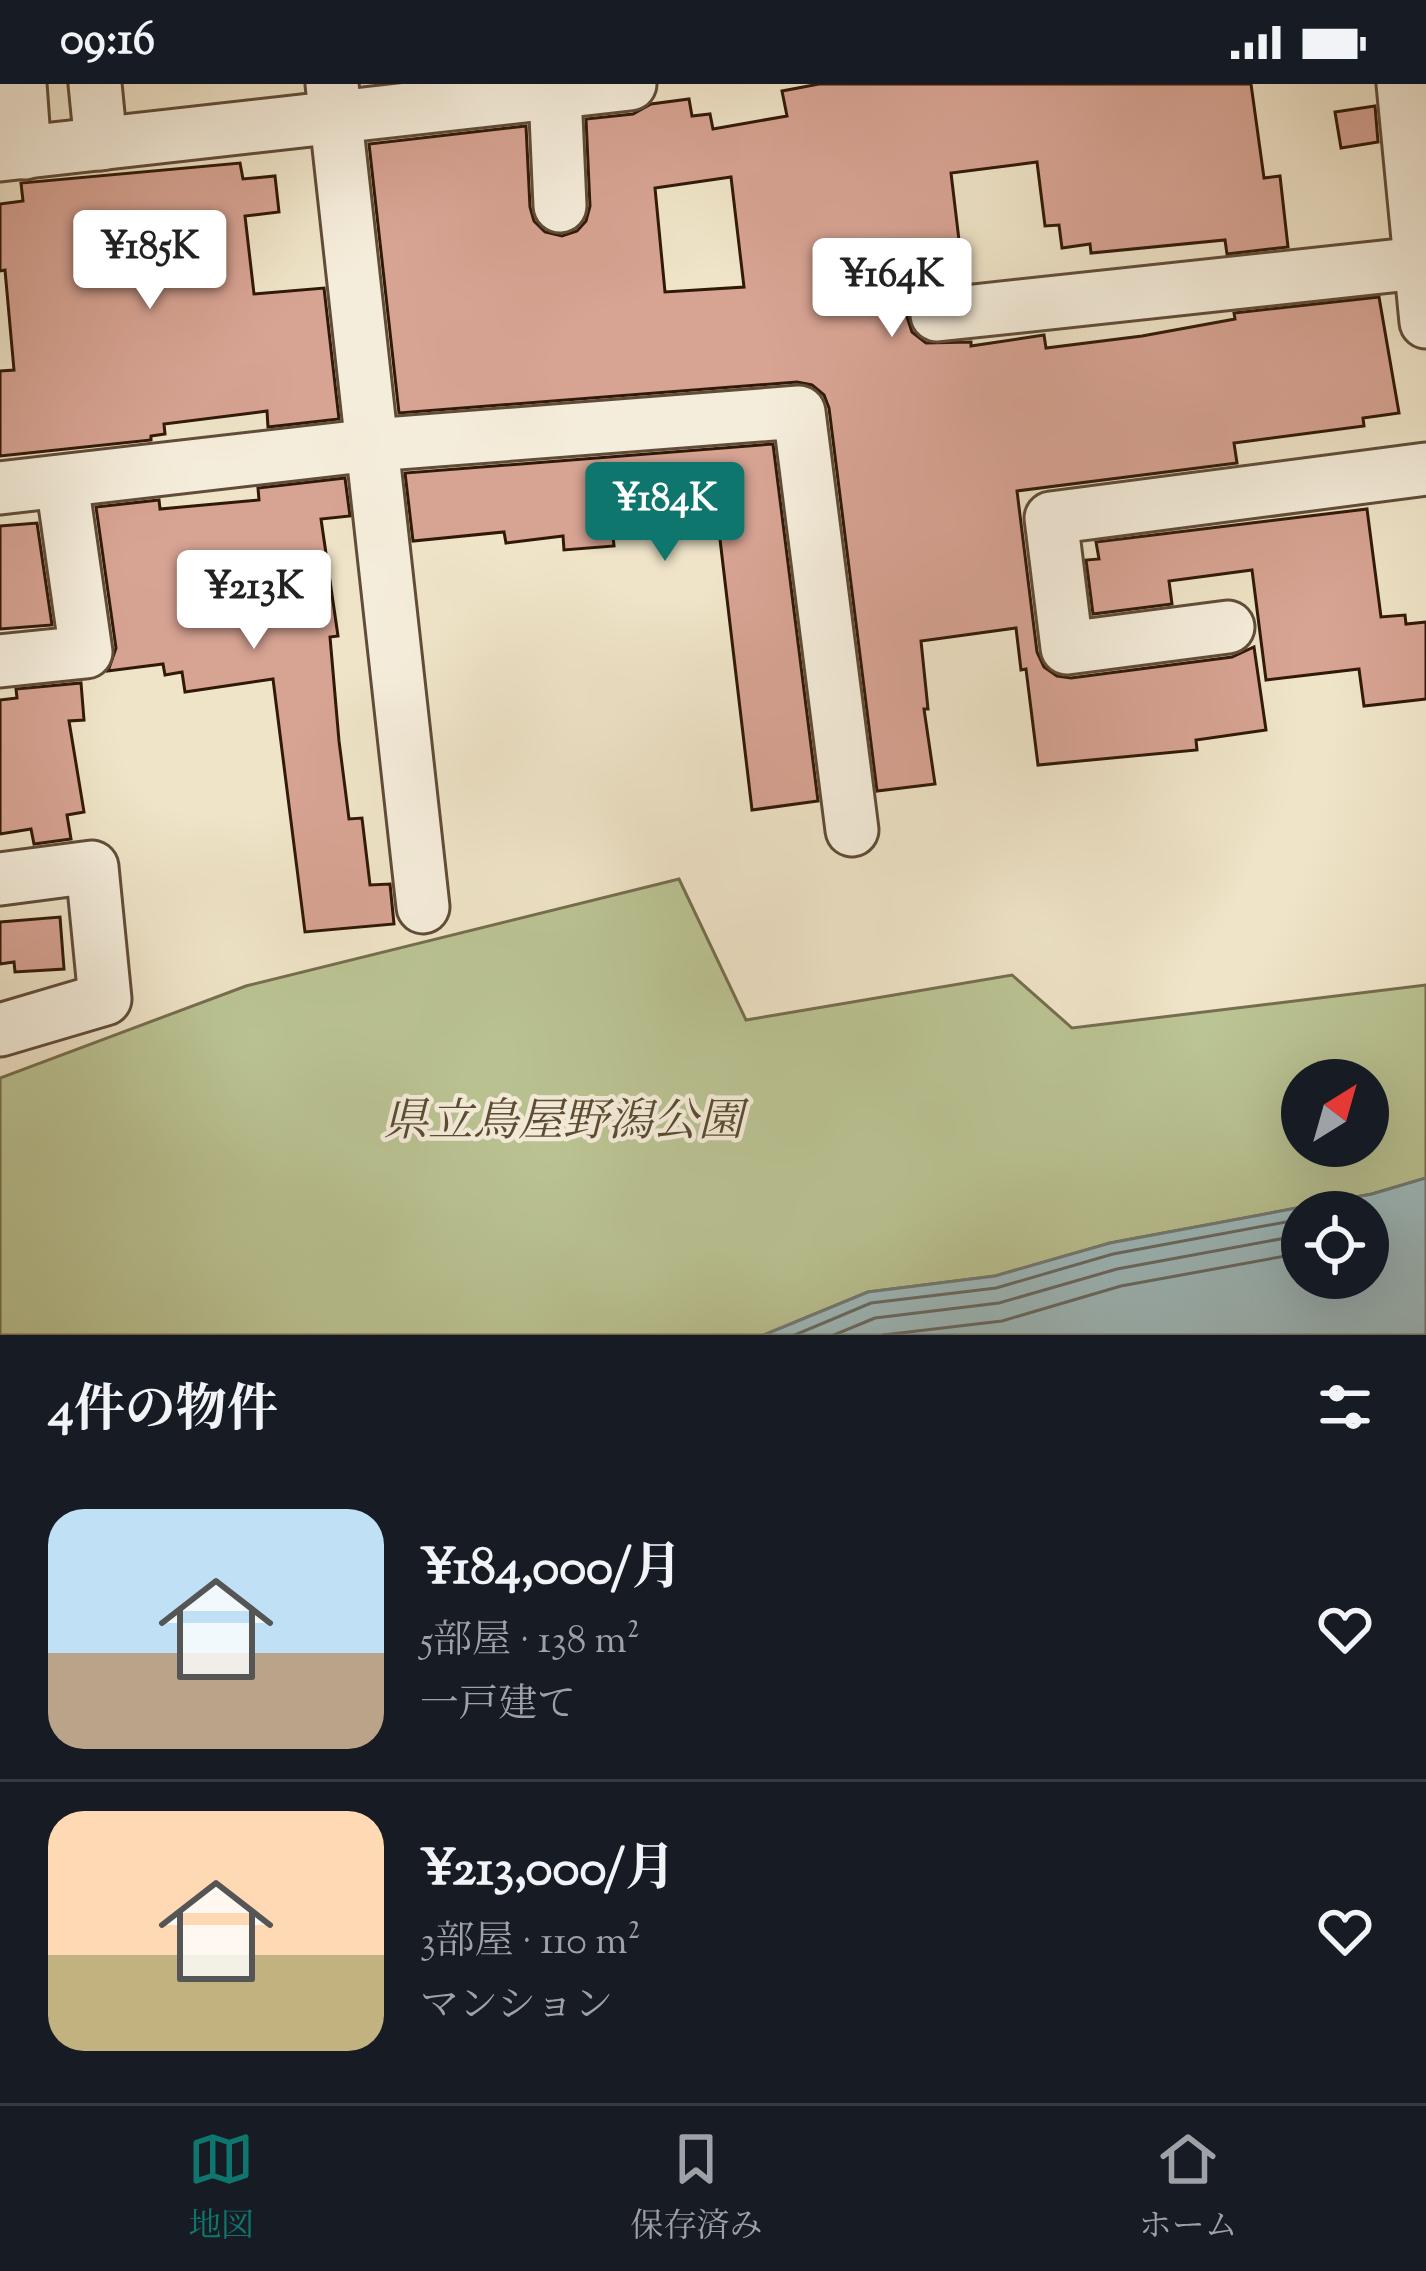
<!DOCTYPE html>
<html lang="ja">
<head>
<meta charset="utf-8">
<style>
	:root { --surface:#171b24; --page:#20242c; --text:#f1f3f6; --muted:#9ea1a6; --line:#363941; --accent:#0f766e }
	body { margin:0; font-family:"Sorts Mill Goudy","Noto Serif JP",serif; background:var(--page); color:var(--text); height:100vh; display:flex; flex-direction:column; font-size:45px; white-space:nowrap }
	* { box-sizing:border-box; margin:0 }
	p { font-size:39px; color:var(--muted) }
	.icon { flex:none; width:66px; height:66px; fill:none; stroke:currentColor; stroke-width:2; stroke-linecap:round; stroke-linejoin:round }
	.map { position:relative; height:1251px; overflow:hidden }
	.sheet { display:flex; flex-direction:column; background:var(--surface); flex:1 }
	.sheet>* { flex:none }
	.needle { width:78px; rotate:37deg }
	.buttons { position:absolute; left:1281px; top:975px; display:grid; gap:24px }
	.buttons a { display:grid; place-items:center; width:108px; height:108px; border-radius:50%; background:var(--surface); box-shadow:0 12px 48px #0002; font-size:60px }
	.price { position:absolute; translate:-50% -102px; padding:0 27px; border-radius:12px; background:#fff; color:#222; font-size:39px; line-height:78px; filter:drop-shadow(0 3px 6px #0008) }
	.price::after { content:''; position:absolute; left:50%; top:72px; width:36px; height:27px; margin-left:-18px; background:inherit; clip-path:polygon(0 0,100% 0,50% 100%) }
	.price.active { background:var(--accent); color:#fff }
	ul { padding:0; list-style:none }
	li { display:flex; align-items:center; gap:36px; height:300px; padding:0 48px }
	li+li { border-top:3px solid var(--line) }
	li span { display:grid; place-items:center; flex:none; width:336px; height:240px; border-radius:36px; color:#555 }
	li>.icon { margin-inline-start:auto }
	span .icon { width:144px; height:144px; fill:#fffc; stroke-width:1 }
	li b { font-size:51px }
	h2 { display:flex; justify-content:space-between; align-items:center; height:144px; padding:0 48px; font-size:51px }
	.status { display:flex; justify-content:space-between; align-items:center; height:84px; padding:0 60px; background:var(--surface); direction:ltr }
	.status svg { height:33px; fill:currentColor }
	.tabs { display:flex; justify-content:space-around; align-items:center; height:168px; border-top:3px solid var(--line); background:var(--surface); font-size:33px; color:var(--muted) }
	.tabs a { display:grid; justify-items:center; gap:6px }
	.tabs .active { color:var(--accent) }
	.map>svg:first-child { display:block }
</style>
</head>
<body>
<div class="status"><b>09:16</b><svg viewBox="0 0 49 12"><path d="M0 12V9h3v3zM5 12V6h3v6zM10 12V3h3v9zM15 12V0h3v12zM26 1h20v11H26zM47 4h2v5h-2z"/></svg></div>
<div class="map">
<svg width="1426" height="1251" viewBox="0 0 1426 1251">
	<rect width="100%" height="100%" fill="#efe4c8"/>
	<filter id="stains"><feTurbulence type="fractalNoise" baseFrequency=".00167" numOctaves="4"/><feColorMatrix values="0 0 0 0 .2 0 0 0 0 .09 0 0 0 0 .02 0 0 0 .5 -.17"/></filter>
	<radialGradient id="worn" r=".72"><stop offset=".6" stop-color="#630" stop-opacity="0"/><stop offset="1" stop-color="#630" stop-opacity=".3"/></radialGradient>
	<path fill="#bbc494" stroke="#766e4e" stroke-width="3" fill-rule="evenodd" d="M679,795L746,936L1012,891L1072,944L1426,901V1094L1372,1110L1110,1159L995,1192L868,1208L764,1251H0V994L246,902ZM1302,996H1368V1062H1302Z"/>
	<path fill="#9ebcc0" stroke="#727b76" stroke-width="3" fill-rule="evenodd" d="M1426,1094V1251H764L868,1208L995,1192L1110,1159L1372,1110ZM1302,1128H1368V1194H1302Z"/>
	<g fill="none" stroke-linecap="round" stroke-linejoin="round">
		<g stroke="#686a64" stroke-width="3">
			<path d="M795,1251L871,1219L996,1204L1113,1170L1302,1135"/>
			<path d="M834,1251L875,1234L999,1219L1117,1185L1302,1151"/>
			<path d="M883,1251L1002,1237L1121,1202L1302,1169"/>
		</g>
	</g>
	<g fill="#d7a393" stroke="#311908" stroke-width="3" fill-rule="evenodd">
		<path d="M819,0H1251L1264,94L1280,92L1288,163L1227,170L1225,156L1091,169L1090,160L1062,164L1059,141L1045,142L1037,78L951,89L964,198L920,206L910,218L907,233L912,248L926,259L971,258V262L1044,251L1046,264L1142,252L1235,235L1234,229L1379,213L1399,329L1363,334L1364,342L1234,359L1237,379L1017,407L1037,568L1044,583L1057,592L1071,594L1232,573L1254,563L1266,646L1196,656L1197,666L1038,681L1026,585L1021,586L1016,544L921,557L928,625H924L935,700L877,707L829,324L824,311L812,301L797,298L399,329L369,60L526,42L530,123L534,137L545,148L562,152L577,147L586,137L590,122L586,35L633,30L651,20L689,15L692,32L710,30L713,45L787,32L782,7ZM731,93L744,203L665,208L655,104Z"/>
		<path d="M1375,22L1378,58L1341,64L1335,28Z"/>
		<path d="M240,79L243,95L275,92L279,128L245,132L254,210L324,204L339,335L268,343L267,327L164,340L165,350L151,352V356L0,372V287L14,286L5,186L0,187V120L23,117L21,99Z"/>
		<path d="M773,360L818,717L752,726L717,430L612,442L614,462L564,466L563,452L506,459L504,448L413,457L405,389Z"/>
		<path d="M345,394L350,432L321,435L338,552L330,553L339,657L349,735L362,734L370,801L390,800L394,840L305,848L273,595L185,608L182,588L165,591L163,580L108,587L116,564L96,423L159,416L160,425L259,416L258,404Z"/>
		<path d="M1367,425L1381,533L1405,531L1406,540L1426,538V615L1364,622L1359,585L1266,596L1252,486L1169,497L1172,520L1093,530L1086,476L1099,475L1096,458Z"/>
		<path d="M37,439L52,541L0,545V442Z"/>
		<path d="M81,599L84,636L69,637L84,728L67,731L71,755L34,760L31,745L0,750V616L17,614L16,605Z"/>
		<path d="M60,833L64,885L15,888L14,878L0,880V838Z"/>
	</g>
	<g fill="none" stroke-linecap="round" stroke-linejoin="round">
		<g stroke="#604c38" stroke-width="57">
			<g id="minor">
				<path d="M20,0L25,69"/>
				<path d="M95,0L101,60"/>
				<path d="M332,0L423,823"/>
				<path d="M1403,0L1426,238"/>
				<path d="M555,9L560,122"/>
				<path d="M0,71L630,0"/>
				<path d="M937,231L1419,179"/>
				<path d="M0,404L372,361L799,328L852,746"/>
				<path d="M1228,543L1067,564L1051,434L1426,385"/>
				<path d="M0,577L86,568L62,399"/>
				<path d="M0,795L92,783L105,915L0,946"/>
			</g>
		</g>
		<use href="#minor" stroke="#f5eddb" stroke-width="51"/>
	</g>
	<g text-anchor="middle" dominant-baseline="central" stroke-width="9" stroke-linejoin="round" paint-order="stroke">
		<g font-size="45" font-style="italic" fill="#5a4c32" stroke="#f5eddb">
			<text x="563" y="1040">県立鳥屋野潟公園</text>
		</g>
	</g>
	<rect width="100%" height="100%" filter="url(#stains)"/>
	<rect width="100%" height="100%" fill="url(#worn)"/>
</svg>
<div class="buttons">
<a><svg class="needle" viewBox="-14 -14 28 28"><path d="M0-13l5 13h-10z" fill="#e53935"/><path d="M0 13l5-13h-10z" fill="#9ea1a6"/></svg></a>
<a><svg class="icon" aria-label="locate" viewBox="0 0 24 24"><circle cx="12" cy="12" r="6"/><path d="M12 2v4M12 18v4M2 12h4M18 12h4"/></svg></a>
</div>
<b class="price" style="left:150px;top:228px">¥185K</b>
<b class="price" style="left:892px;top:256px">¥164K</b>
<b class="price active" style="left:665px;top:480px">¥184K</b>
<b class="price" style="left:254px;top:568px">¥213K</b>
</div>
<section class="sheet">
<h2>4件の物件<svg class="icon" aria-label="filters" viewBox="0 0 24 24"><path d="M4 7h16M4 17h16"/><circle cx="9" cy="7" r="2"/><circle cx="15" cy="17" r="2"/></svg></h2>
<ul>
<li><span style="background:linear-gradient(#bfe0f5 60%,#b9a48a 0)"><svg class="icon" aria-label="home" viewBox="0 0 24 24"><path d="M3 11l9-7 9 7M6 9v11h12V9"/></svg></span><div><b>¥184,000/月</b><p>5部屋 · 138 m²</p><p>一戸建て</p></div><svg class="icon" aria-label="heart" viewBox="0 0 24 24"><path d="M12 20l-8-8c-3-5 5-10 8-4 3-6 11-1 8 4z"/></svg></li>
<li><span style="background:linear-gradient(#ffd9b3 60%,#c2b280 0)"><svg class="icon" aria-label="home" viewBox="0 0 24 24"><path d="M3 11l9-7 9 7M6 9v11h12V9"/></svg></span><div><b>¥213,000/月</b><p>3部屋 · 110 m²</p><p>マンション</p></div><svg class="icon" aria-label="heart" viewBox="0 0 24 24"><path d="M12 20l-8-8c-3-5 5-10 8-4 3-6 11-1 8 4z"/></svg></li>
</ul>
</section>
<nav class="tabs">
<a class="active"><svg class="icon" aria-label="map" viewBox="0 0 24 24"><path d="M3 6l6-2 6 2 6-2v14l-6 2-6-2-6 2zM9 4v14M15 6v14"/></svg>地図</a>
<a><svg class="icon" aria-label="saved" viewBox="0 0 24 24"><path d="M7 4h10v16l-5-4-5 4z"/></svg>保存済み</a>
<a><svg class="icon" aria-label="home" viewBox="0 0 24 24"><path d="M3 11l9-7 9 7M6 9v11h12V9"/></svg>ホーム</a>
</nav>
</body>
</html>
